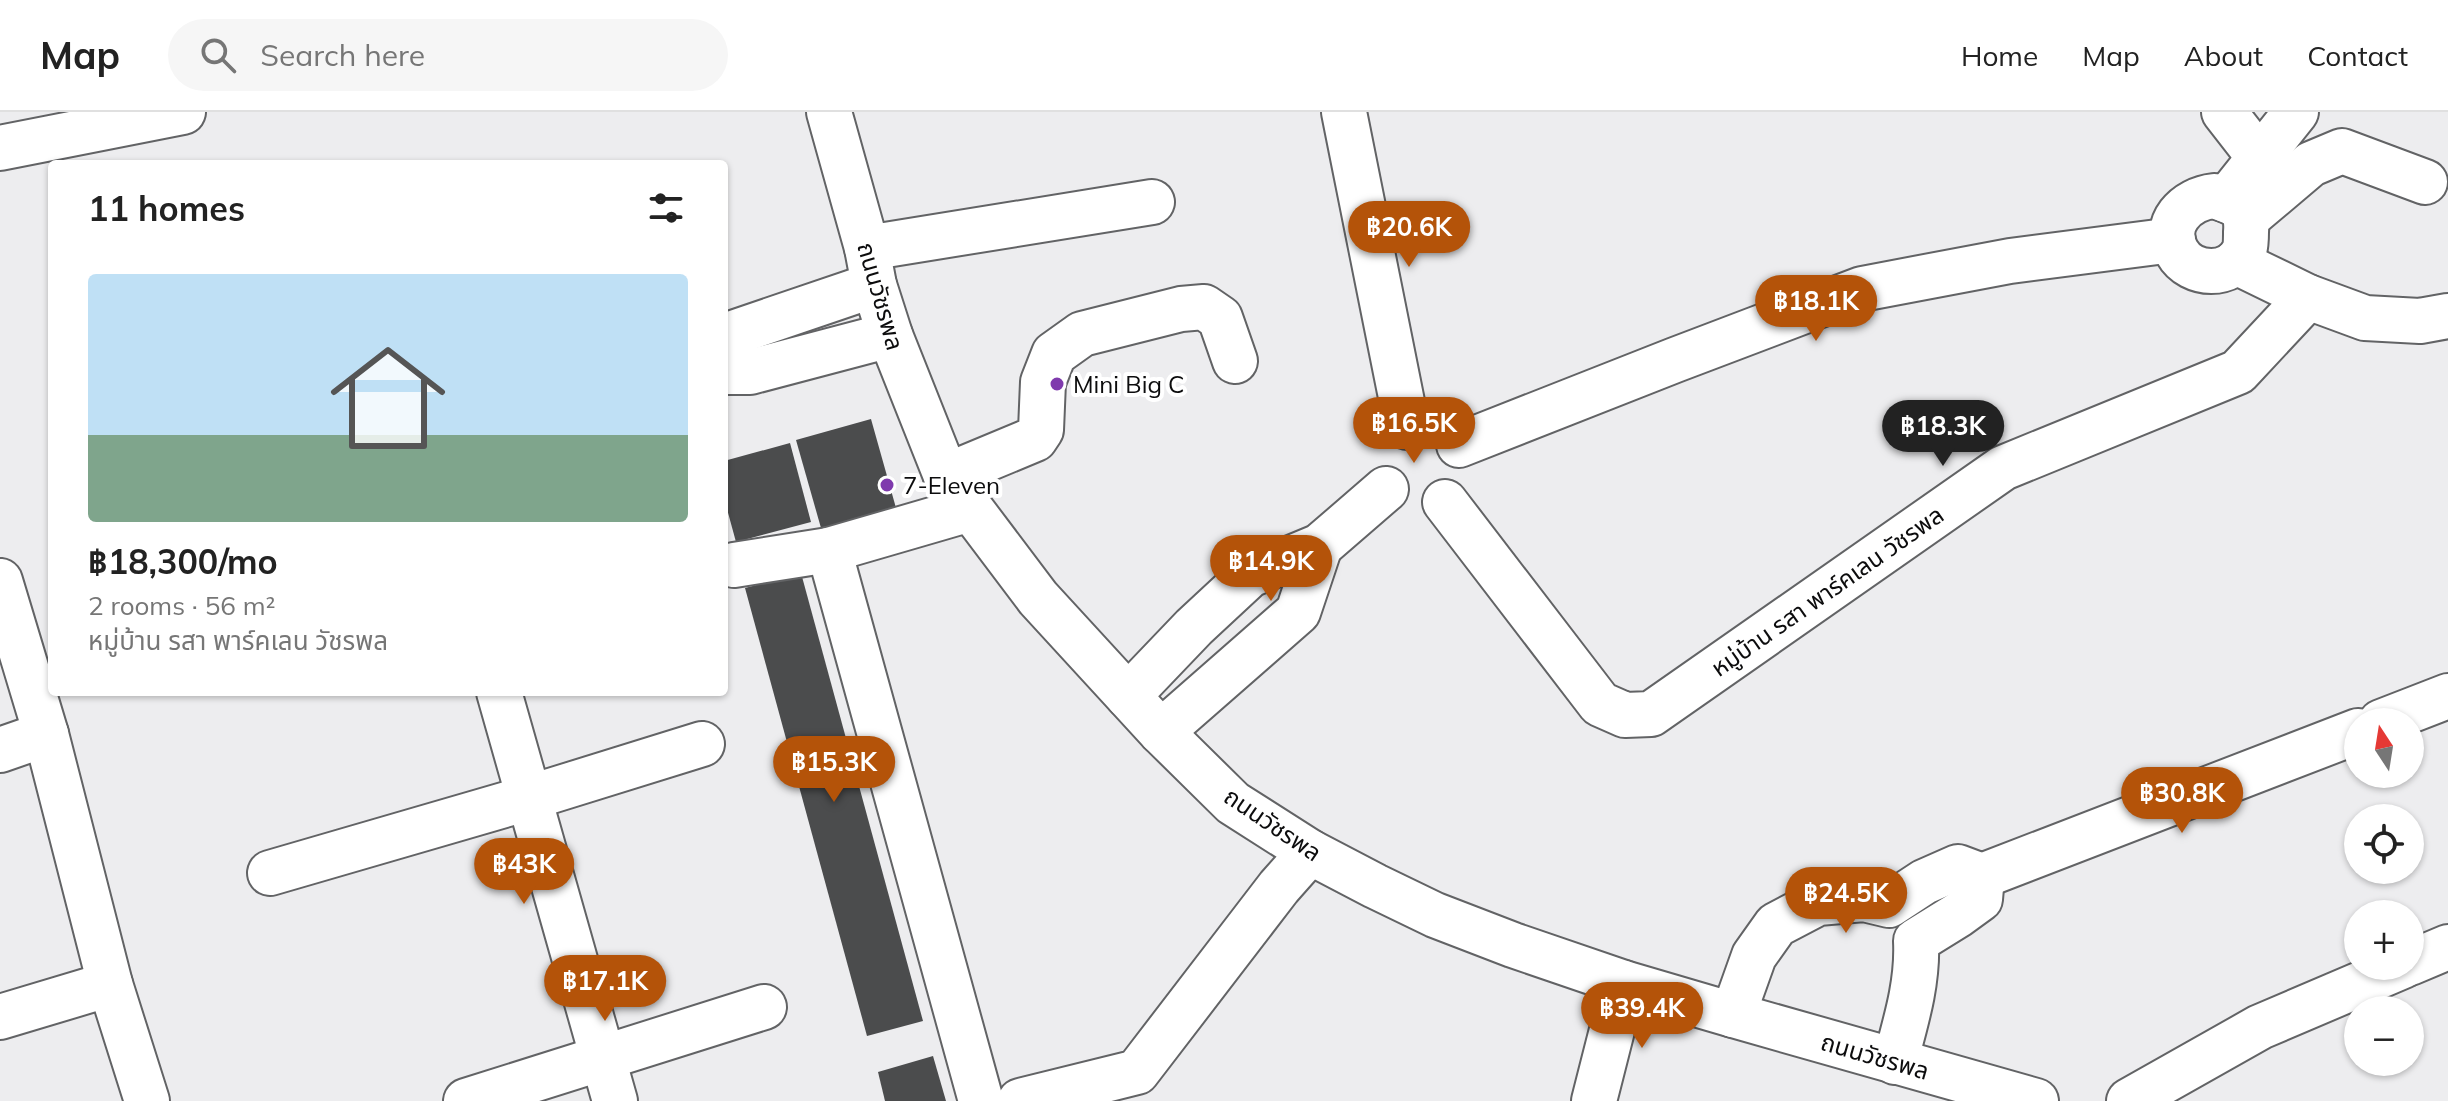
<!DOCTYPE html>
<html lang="en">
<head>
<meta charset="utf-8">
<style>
	:root { --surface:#fff; --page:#f6f6f6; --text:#222; --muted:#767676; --line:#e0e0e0; --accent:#b45309 }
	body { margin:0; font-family:Mulish,"Noto Sans Thai",sans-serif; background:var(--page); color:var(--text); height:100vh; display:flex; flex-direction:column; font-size:30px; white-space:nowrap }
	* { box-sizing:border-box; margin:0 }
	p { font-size:26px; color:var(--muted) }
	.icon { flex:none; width:44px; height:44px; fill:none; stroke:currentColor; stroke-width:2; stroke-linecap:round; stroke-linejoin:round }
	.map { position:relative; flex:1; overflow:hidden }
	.panel { position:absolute; left:48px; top:48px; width:680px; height:536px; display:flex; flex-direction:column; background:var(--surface); border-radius:8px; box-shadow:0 2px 6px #0004 }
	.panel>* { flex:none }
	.needle { width:52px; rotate:348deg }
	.tools { position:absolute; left:2344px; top:596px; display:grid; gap:16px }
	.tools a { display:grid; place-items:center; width:80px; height:80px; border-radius:50%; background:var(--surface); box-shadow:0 2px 6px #0004; font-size:40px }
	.price { position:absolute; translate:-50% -68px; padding:0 18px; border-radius:28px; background:var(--accent); color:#fff; font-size:26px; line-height:52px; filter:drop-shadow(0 2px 4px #0008) }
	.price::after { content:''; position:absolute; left:50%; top:48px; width:24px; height:18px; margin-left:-12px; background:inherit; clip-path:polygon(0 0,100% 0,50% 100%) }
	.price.active { background:#222; color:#fff }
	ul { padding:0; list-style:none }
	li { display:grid; align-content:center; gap:16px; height:424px; padding:0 40px }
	li span { display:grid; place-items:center; height:248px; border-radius:8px; color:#555 }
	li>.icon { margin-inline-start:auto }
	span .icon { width:144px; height:144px; fill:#fffc; stroke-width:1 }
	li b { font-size:34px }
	h2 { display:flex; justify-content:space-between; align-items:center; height:96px; padding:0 40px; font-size:34px }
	header { display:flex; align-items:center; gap:48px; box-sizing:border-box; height:112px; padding:0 40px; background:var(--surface); border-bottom:2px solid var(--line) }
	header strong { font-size:38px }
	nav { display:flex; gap:44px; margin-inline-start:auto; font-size:28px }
	.search { width:560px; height:72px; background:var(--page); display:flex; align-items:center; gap:20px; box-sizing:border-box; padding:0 28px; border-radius:44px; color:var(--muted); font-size:30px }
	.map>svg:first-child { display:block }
</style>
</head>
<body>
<header>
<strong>Map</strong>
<div class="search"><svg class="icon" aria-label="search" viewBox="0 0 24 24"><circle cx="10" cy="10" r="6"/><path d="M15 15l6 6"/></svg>Search here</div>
<nav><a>Home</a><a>Map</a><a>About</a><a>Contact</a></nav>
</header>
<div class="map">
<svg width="2448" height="989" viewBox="0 0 2448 989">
	<rect width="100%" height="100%" fill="#ededef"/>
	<g fill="#4b4c4d">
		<path d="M871,307L896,396L821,416L796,328Z"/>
		<path d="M790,331L811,410L736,430L724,386V349Z"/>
		<path d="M801,461L923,909L867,924L745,476Z"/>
		<path d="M933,944L946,989H885L878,960Z"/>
	</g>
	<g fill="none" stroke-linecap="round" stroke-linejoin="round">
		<g stroke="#626365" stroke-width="48">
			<g id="minor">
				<path d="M829,0L867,136L874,173L890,223L946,364L1038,486L1161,620L1233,691L1310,740L1375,774L1435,803L1513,833L1624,871L1733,903L2036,989"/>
				<path d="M1344,0L1407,315"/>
				<path d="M2224,0L2259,45"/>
				<path d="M0,36L183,0"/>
				<path d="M2214,84C2236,91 2248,95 2246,120C2246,126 2246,134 2244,139C2232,166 2191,165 2177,140C2161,112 2186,87 2214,84Z"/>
				<path d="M2226,88L2296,0"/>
				<path d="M2247,106L2311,52L2342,39L2425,70"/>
				<path d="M867,136L1152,90"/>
				<path d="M2236,150L2308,185L2365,206L2420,209L2448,204"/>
				<path d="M724,227L730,222L874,173"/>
				<path d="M724,260H750L890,223"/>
				<path d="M1459,333L1675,248L1862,177L2010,149L2173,128"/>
				<path d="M946,364L1035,327L1041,318L1043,270L1054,242L1082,222L1181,197L1204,195L1220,206L1235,249"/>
				<path d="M1445,390L1600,592L1625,603L1651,602L2003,356L2238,260L2308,185"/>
				<path d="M970,397L829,438L981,989"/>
				<path d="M734,453L829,438"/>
				<path d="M0,469L46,622L110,872L147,989"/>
				<path d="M499,580L615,989"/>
				<path d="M1128,584L1194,515L1250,463L1320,434L1386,377"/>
				<path d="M2381,610L2448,584"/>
				<path d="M1161,620L1298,500L1320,434"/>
				<path d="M0,638L46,622"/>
				<path d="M270,761L528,686L702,632"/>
				<path d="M2410,851L2448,835"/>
				<path d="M1733,903L1754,844L1776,813L1818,791L1864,787L1889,793L1924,770L1958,755L1982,764L2358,619"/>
				<path d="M0,905L110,872"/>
				<path d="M1895,950C1906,909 1918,871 1916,829L1958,803L1980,787L1982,764"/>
				<path d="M466,989L764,895"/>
				<path d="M1020,989L1137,960L1279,775L1310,740"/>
				<path d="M1594,989L1624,871"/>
				<path d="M2129,989L2260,915L2403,854"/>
			</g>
		</g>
		<use href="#minor" stroke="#fff" stroke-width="44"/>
	</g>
	<g fill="#7f3aad" stroke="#fff" stroke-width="3">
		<circle cx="1057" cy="272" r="8"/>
		<circle cx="887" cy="373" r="8"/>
	</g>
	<g text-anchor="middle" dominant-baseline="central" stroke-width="8" stroke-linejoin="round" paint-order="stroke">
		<g font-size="24" fill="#0c0c0d" stroke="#fff">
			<text transform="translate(881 184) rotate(74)">ถนนวัชรพล</text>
			<text transform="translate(1827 479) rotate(-35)">หมู่บ้าน รสา พาร์คเลน วัชรพล</text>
			<text transform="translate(1273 712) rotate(34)">ถนนวัชรพล</text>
			<text transform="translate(1875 944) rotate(16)">ถนนวัชรพล</text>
		</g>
		<g font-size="24" fill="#0c0c0d" stroke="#fff" text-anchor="start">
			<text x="1073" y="272">Mini Big C</text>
			<text x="903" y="373">7-Eleven</text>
		</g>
	</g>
</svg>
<div class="tools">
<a><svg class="needle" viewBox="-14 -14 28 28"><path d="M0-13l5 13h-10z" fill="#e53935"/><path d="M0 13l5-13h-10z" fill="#767676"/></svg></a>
<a><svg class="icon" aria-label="locate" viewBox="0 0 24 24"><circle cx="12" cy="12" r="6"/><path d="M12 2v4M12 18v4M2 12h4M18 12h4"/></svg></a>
<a>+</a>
<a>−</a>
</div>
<b class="price" style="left:1409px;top:157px">฿20.6K</b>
<b class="price" style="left:1816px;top:231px">฿18.1K</b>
<b class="price" style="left:1414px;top:353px">฿16.5K</b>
<b class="price active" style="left:1943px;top:356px">฿18.3K</b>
<b class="price" style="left:1271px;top:491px">฿14.9K</b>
<b class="price" style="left:834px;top:692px">฿15.3K</b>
<b class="price" style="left:2182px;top:723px">฿30.8K</b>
<b class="price" style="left:524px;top:794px">฿43K</b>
<b class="price" style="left:1846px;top:823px">฿24.5K</b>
<b class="price" style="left:605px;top:911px">฿17.1K</b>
<b class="price" style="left:1642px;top:938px">฿39.4K</b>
<section class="panel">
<h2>11 homes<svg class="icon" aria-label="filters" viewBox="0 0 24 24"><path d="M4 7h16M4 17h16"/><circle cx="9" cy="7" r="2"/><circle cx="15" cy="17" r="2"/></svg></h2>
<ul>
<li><span style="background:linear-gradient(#bfe0f5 65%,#7fa58c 0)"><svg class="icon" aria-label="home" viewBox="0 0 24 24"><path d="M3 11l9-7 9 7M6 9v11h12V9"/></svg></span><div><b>฿18,300/mo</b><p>2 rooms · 56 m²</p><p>หมู่บ้าน รสา พาร์คเลน วัชรพล</p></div></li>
</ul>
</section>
</div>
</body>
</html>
